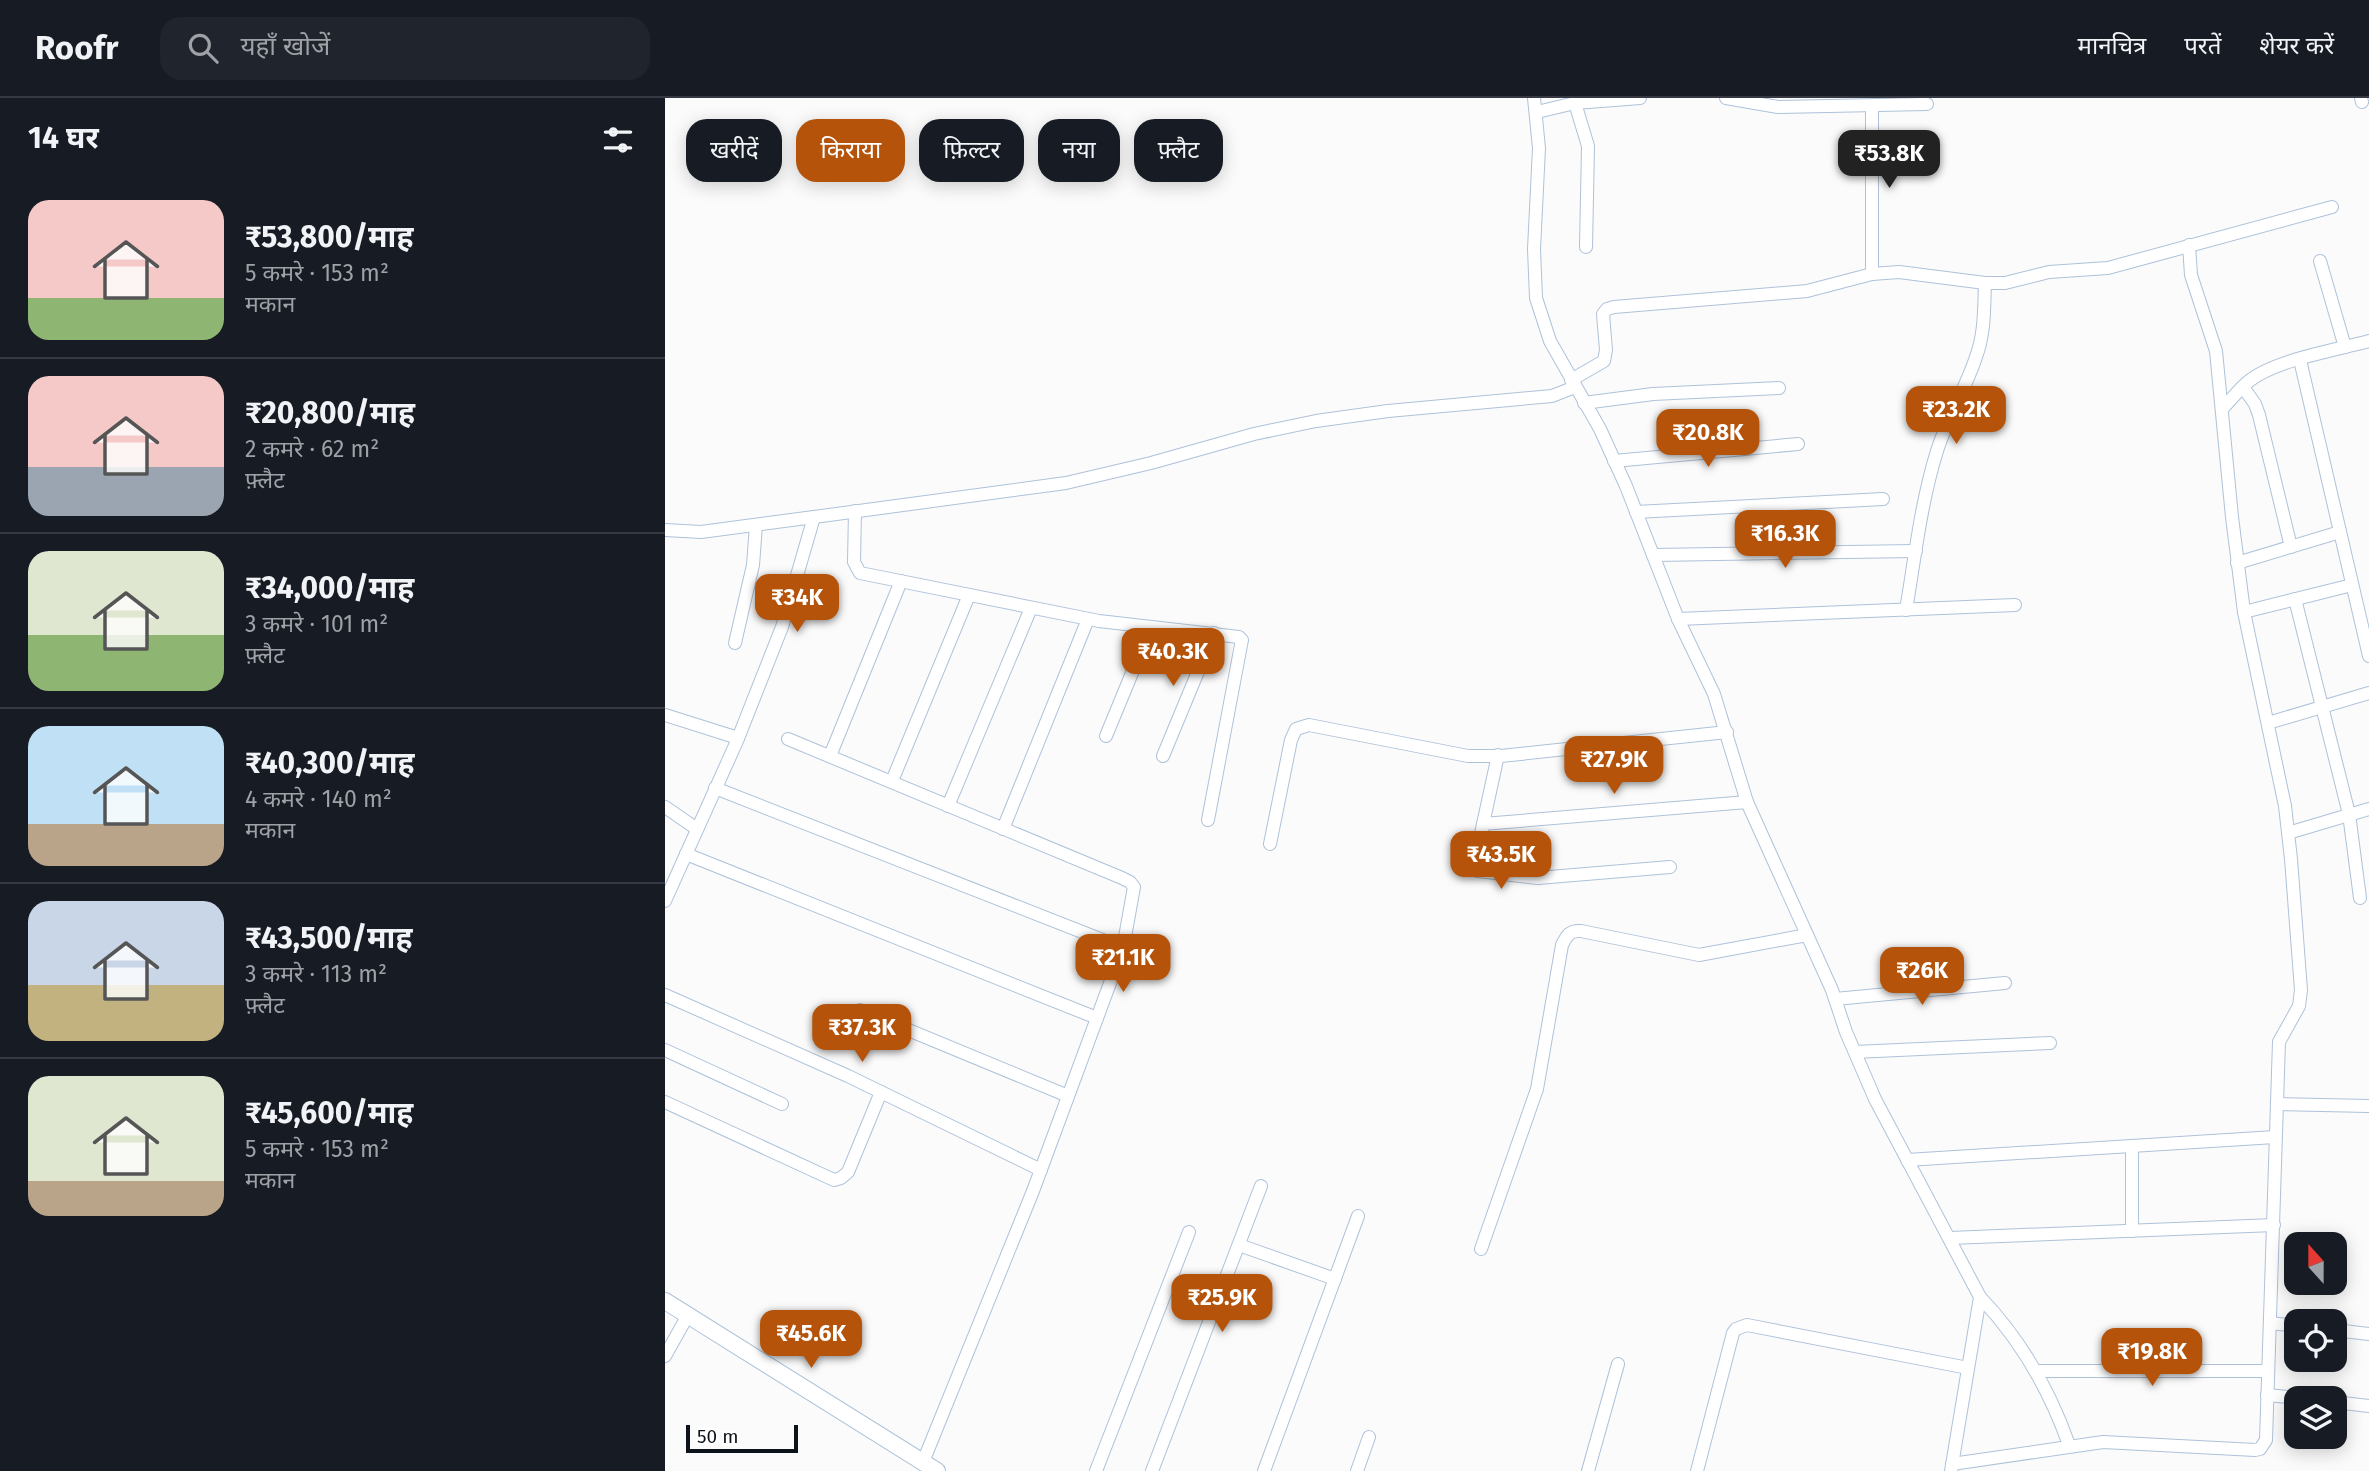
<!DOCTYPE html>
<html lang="hi">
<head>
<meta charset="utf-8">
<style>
	:root { --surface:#171b24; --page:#20242c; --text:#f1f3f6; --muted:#9ea1a6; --line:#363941; --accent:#b45309 }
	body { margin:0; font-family:"Fira Sans","Noto Sans Devanagari",sans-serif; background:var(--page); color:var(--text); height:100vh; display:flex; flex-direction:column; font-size:26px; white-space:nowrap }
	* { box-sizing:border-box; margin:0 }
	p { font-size:23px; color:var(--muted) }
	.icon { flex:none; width:38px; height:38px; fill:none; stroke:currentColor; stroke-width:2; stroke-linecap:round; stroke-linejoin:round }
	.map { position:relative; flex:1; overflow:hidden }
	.panel { display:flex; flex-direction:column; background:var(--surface); width:665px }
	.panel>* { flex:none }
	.top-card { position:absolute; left:21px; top:21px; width:665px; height:63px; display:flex; gap:14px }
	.needle { width:46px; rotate:339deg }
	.tools { position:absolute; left:1619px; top:1134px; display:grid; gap:14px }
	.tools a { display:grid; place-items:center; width:63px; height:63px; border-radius:14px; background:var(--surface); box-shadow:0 4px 18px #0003; font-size:35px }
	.scale { position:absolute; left:21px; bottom:18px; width:112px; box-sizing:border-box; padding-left:7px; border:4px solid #0c131b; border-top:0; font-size:19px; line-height:24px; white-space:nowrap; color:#0c131b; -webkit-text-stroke:5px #fff; paint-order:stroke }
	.price { position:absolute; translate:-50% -60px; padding:0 16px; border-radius:14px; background:var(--accent); color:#fff; font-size:23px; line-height:46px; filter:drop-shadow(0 2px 4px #0008) }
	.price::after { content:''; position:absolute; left:50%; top:42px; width:21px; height:16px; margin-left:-10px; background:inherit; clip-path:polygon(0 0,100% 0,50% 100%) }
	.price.on { background:#222; color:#fff }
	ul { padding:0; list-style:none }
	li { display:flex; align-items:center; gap:21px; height:175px; padding:0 28px }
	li+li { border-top:2px solid var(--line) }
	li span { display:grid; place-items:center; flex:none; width:196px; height:140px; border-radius:21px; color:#555 }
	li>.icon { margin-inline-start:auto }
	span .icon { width:84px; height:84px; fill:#fffc; stroke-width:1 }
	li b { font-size:30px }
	h2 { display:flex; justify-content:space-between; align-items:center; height:84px; padding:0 28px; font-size:30px }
	.tag { padding:0 24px; border-radius:21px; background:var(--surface); box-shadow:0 4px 18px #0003; font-size:24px; line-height:63px }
	.tag.on { background:var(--accent); color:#fff }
	header { display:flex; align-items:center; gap:42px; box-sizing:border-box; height:98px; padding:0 35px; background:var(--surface); border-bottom:2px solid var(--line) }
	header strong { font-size:33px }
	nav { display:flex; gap:38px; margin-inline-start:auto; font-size:24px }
	.search { width:490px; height:63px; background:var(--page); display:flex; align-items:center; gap:18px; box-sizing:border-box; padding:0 24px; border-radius:21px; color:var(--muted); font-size:26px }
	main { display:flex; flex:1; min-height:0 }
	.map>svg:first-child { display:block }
</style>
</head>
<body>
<header>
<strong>Roofr</strong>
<div class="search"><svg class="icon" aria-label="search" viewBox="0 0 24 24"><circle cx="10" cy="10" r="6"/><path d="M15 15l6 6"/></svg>यहाँ खोजें</div>
<nav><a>मानचित्र</a><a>परतें</a><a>शेयर करें</a></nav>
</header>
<main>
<section class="panel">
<h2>14 घर<svg class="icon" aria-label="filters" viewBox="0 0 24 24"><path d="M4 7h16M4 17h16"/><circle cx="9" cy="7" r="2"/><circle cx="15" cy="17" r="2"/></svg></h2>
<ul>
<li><span style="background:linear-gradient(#f6c9c9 70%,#8fb573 0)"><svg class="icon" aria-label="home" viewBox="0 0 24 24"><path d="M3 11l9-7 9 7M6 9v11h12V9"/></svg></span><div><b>₹53,800/माह</b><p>5 कमरे · 153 m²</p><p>मकान</p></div></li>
<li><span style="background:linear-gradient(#f6c9c9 65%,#9aa5b1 0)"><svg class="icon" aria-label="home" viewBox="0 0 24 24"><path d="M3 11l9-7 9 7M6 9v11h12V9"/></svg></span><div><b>₹20,800/माह</b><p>2 कमरे · 62 m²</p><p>फ़्लैट</p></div></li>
<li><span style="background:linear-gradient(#dfe7d0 60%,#8fb573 0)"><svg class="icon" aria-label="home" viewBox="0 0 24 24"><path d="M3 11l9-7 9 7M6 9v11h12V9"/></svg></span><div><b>₹34,000/माह</b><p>3 कमरे · 101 m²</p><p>फ़्लैट</p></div></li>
<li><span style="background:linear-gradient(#bfe0f5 70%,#b9a48a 0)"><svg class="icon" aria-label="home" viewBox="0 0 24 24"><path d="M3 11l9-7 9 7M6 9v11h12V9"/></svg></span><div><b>₹40,300/माह</b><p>4 कमरे · 140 m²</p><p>मकान</p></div></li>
<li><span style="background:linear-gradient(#c9d6e8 60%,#c2b280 0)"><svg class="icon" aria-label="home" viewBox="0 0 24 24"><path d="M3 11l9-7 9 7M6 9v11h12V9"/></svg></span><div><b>₹43,500/माह</b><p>3 कमरे · 113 m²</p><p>फ़्लैट</p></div></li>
<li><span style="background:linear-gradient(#dfe7d0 75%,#b9a48a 0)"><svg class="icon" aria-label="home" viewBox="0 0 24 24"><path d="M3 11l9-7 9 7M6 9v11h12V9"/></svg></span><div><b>₹45,600/माह</b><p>5 कमरे · 153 m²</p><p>मकान</p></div></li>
</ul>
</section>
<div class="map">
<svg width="1704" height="1373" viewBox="0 0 1704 1373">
	<rect width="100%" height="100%" fill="#fbfbfb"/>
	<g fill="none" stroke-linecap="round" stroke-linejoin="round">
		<g stroke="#aec2d9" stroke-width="14">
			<g id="minor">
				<path d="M869,0L874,50L869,151L871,200L885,243L935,331L961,388L1013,521L1049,596L1082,704L1167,892L1181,934L1210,1001L1315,1199L1286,1373"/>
				<path d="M1061,0L1113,9L1262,6"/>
				<path d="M1696,0L1697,4"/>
				<path d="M910,5L923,48L921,149"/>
				<path d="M1207,8V176"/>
				<path d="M872,14L910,5L975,0"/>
				<path d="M1655,163L1680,249"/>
				<path d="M1635,262L1704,558"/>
				<path d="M906,282L939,263L941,252L938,216L942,211L949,209L1142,193L1207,176L1234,174L1320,185H1340L1384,174L1443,170L1667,109"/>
				<path d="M1578,289L1590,306L1594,317L1626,449"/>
				<path d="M919,305L988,296L1114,290"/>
				<path d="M1557,311C1566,302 1574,291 1584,283C1610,262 1671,252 1704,243"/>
				<path d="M949,363L1133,346"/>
				<path d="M190,413L189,464L195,475L434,523L574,539L577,542L576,547L543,722"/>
				<path d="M971,414L1218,401"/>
				<path d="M149,419L401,385L486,365L589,336L651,323L723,313L887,298L910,289"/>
				<path d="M0,432L36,434L149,419L117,529L72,643L0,803"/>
				<path d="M988,457L1251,453"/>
				<path d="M1572,465L1675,434"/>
				<path d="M1630,501L1684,716L1695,800"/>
				<path d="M1241,512C1250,459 1256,404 1272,353C1282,321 1300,292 1311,259C1320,235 1319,210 1320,185"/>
				<path d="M1579,514L1687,487"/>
				<path d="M1013,521L1350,507"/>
				<path d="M70,545L88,467L91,427"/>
				<path d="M0,617L73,640"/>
				<path d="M1603,625L1704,595"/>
				<path d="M441,638L486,529"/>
				<path d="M123,641L457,780L465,784L469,789L458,850L368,1093L258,1364"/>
				<path d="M833,657L810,763L813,773L873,780L1005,769"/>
				<path d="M165,658L236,483"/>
				<path d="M498,658L549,535"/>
				<path d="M227,683L304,497"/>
				<path d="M50,690L458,850"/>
				<path d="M283,708L366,510"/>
				<path d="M0,709L32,731"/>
				<path d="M818,726L1082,704"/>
				<path d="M338,731L423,521"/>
				<path d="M1623,735L1704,711"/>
				<path d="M605,746L626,642L631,631L644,627L803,658H836L1062,634"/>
				<path d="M21,756L432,920"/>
				<path d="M0,897L183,978L376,1072"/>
				<path d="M1170,901L1340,885"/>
				<path d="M195,912L403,998"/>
				<path d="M0,952L117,1006"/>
				<path d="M1190,954L1385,945"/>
				<path d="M0,1004L169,1082L176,1080L183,1074L216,994"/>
				<path d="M1612,1006L1704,1008"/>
				<path d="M1242,1062L1610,1039"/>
				<path d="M1467,1133V1049"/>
				<path d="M1285,1140L1609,1127"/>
				<path d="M574,1147L670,1181"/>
				<path d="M816,1151L872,991L897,847C902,837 905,832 916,833L1034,857L1142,837"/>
				<path d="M1315,1199C1356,1242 1384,1290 1404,1347"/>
				<path d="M1605,1225L1631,1228"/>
				<path d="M1670,1232L1704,1236"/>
				<path d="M0,1258L23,1217"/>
				<path d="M1371,1273H1603"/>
				<path d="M1602,1297L1634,1300"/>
				<path d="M1670,1304L1704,1308"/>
				<path d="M1287,1366L1438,1344L1590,1352L1595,1351L1601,1342L1614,944L1634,908L1636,892L1626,761L1620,708L1579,514L1567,419L1551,253L1526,177L1524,147"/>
				<path d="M431,1373L524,1134"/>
				<path d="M487,1373L596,1088"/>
				<path d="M599,1373L693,1118"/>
				<path d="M692,1373L704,1339"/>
				<path d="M923,1373L953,1266"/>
				<path d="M1032,1373L1068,1235L1071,1231L1082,1227L1303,1270"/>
			</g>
		</g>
		<g stroke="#aec2d9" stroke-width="18">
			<path id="tertiary" d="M0,1203L272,1373"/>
		</g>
		<use href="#minor" stroke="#fff" stroke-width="12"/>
		<use href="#tertiary" stroke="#fff" stroke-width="16"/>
	</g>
</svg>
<div class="tools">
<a><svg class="needle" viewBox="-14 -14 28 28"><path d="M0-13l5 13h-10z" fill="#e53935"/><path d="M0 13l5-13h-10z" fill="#9ea1a6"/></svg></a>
<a><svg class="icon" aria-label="locate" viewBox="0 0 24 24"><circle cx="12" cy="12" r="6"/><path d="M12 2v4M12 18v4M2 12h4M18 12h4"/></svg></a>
<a><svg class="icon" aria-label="layers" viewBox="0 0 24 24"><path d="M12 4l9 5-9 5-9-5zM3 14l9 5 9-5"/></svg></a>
</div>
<div class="scale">50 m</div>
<b class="price on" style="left:1224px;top:92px">₹53.8K</b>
<b class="price" style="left:1291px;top:348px">₹23.2K</b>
<b class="price" style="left:1043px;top:371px">₹20.8K</b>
<b class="price" style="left:1120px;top:472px">₹16.3K</b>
<b class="price" style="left:132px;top:536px">₹34K</b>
<b class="price" style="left:508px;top:590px">₹40.3K</b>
<b class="price" style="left:949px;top:698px">₹27.9K</b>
<b class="price" style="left:836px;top:793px">₹43.5K</b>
<b class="price" style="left:458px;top:896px">₹21.1K</b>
<b class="price" style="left:1257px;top:909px">₹26K</b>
<b class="price" style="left:197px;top:966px">₹37.3K</b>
<b class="price" style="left:557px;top:1236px">₹25.9K</b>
<b class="price" style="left:146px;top:1272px">₹45.6K</b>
<b class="price" style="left:1487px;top:1290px">₹19.8K</b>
<div class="top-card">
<a class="tag">खरीदें</a>
<a class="tag on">किराया</a>
<a class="tag">फ़िल्टर</a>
<a class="tag">नया</a>
<a class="tag">फ़्लैट</a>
</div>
</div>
</main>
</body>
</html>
